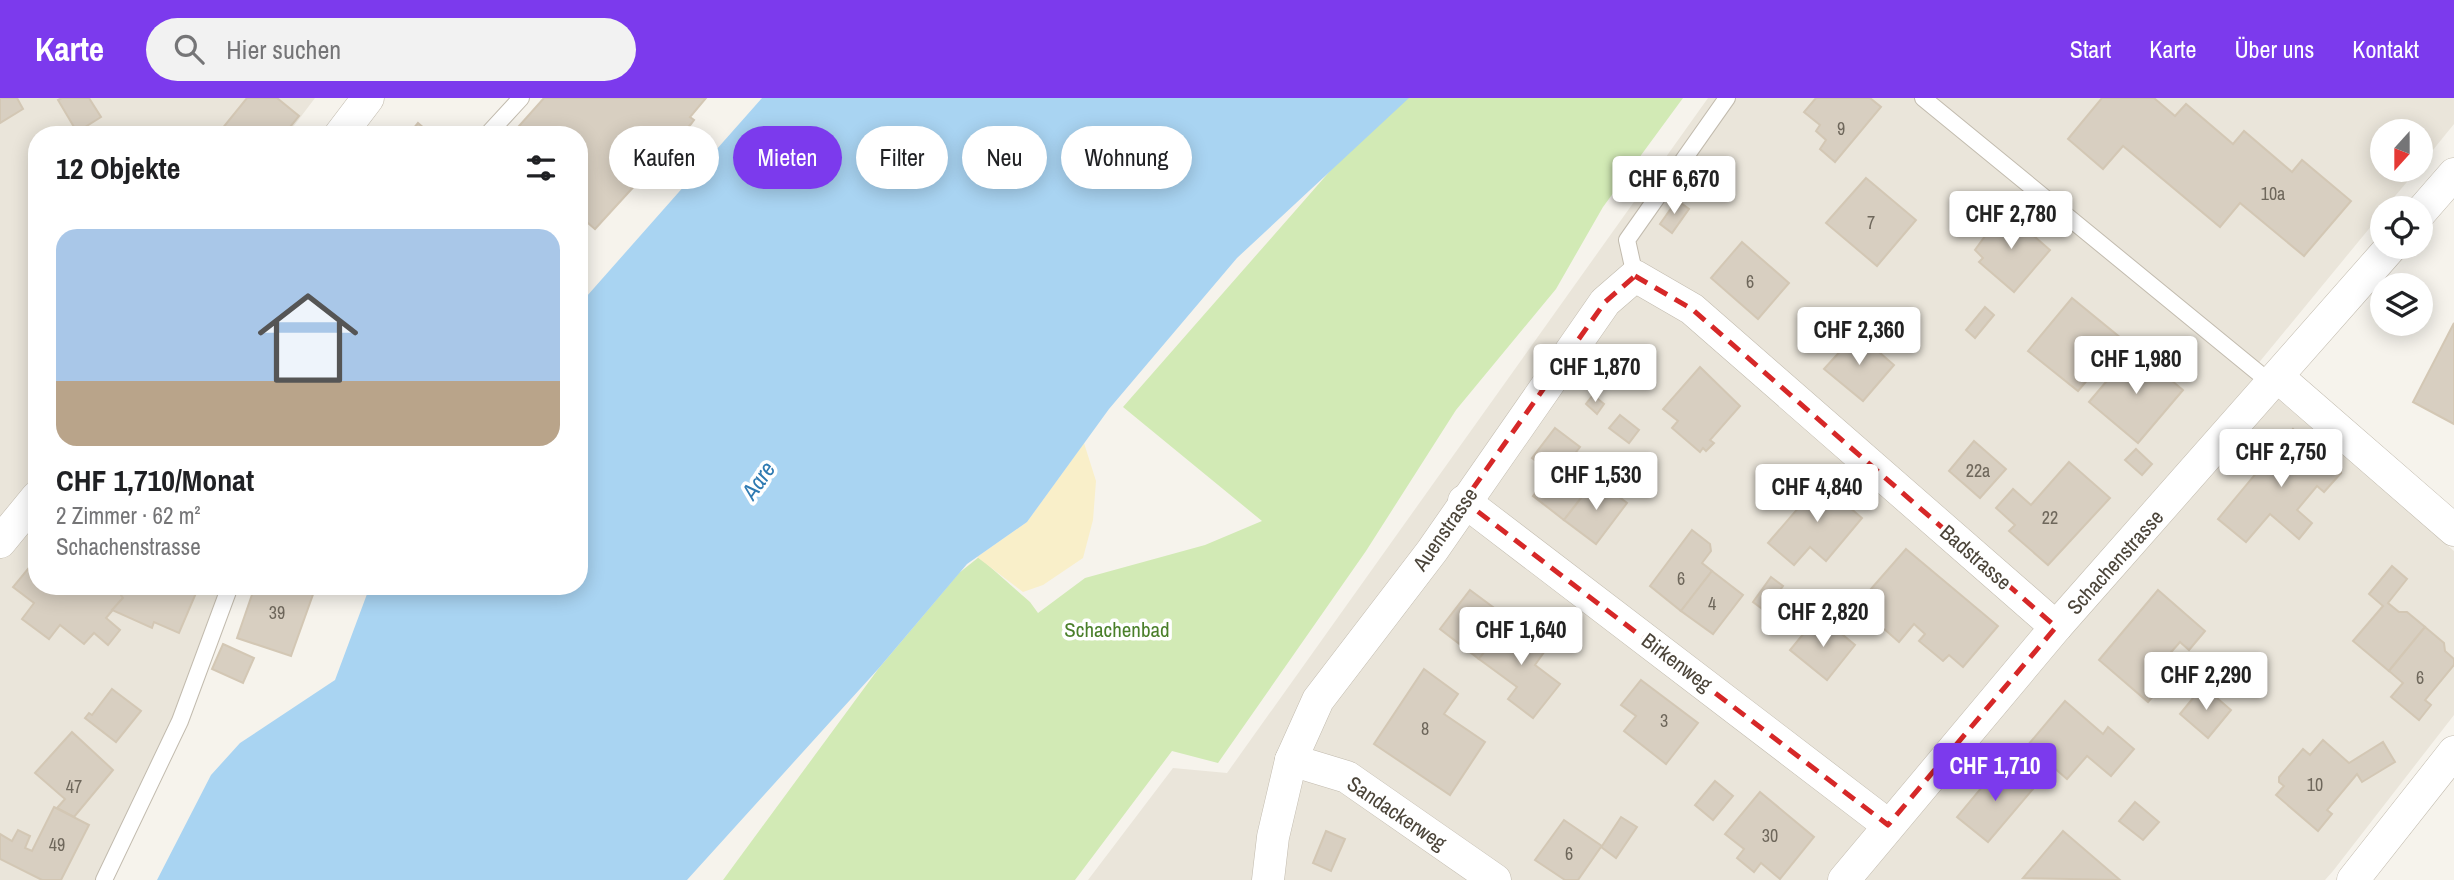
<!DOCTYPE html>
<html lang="de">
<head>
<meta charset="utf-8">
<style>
	:root { --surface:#fff; --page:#f2f2f2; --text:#202124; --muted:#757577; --line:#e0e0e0; --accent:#7c3aed }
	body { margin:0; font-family:"Archivo Narrow",sans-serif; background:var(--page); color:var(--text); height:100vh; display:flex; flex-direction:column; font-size:26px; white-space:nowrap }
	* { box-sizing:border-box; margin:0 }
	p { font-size:23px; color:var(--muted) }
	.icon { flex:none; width:38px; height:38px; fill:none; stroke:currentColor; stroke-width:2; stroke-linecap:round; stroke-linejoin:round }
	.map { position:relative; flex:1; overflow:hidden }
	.panel { position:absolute; left:28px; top:28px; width:560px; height:469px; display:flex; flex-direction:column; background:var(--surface); border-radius:28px; box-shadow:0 4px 18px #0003 }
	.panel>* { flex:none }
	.hud { position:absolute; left:609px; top:28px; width:665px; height:63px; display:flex; gap:14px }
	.needle { width:46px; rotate:201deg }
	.tools { position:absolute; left:2370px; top:21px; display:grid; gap:14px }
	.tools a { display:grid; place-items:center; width:63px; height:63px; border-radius:50%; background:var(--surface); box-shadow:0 4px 18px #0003; font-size:35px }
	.price { position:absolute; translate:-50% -60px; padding:0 16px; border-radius:7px; background:#fff; color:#222; font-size:23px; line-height:46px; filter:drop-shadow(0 2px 4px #0008) }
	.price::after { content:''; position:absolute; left:50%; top:42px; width:21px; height:16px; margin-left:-10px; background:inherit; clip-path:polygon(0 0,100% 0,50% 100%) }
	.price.selected { background:var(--accent); color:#fff }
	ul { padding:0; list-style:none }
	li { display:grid; align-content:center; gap:14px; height:371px; padding:0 28px }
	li+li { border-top:2px solid var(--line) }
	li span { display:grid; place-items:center; height:217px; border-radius:21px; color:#555 }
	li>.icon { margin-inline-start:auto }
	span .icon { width:126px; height:126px; fill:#fffc; stroke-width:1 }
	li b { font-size:30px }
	h2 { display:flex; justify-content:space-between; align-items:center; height:84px; padding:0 28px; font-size:30px }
	.tag { padding:0 24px; border-radius:32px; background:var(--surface); box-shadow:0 4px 18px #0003; font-size:24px; line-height:63px }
	.tag.selected { background:var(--accent); color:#fff }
	header { display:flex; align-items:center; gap:42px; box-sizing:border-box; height:98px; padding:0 35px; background:var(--accent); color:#fff }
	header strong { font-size:33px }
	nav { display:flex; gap:38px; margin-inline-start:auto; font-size:24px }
	.search { width:490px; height:63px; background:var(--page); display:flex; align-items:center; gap:18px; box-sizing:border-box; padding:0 24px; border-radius:38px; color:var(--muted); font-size:26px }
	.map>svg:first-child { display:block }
</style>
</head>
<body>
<header>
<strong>Karte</strong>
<div class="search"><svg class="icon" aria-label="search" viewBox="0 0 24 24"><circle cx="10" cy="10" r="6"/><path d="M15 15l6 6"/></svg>Hier suchen</div>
<nav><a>Start</a><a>Karte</a><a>Über uns</a><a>Kontakt</a></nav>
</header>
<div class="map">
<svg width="2454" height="782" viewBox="0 0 2454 782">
	<rect width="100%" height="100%" fill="#f6f3ec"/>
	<g fill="#eae5da">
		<path d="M0,0H315L287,37H37V488H225L110,782H0Z"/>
		<path d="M1708,0H2454V26L2420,68V33H2382V72H2417L2385,110H2382V115L2252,273L2454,453V617L2333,773L2325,782H1088L1173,670L1227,675Z"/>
	</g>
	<path fill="#d2eab5" d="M1408,0H1683L1603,109L1556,191L1456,312L1366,453L1218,665L1172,653L1075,782H723L879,570L959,475L979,459L1030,504L1038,515L1085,480L1205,447L1262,423L1123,309L1366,32Z"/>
	<path fill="#f9efc9" d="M1084,345L1096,383L1093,422L1083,460L1043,487L1023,494L977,459L1027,424Z"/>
	<path fill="#a9d4f2" d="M762,0H1409L1237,160L1109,311L1027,424L967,466L879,570L687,782H157L211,677L240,645L335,582L370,488H579V207Z"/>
	<g fill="#d8cfc1" stroke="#d3c7b4" stroke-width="2">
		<path d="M0,0H17L23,11L0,25Z"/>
		<path d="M62,0H89L101,19L77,34L58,2Z"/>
		<path d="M247,0H277L299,18L286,34L289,37H217Z"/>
		<path d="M544,0H706L690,19L694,22L691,26L595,131L581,119L579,121V37H511Z"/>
		<path d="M1816,0H1870L1881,9L1835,64L1820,51L1826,42L1816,33L1820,27L1804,14Z"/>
		<path d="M2102,0H2154L2175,18L2186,6L2233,46L2244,33L2292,74L2302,62L2351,103L2304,158L2240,105L2220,129L2123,48L2103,71L2068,41Z"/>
		<path d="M418,25L432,37H408Z"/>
		<path d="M1866,80L1916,122L1877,168L1826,125Z"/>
		<path d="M1677,102L1689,111L1672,135L1660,126Z"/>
		<path d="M2004,112L2050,152L2014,194L1979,164L1983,160L1975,152Z"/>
		<path d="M1742,144L1789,185L1758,221L1711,180Z"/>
		<path d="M2072,200L2122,241L2078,293L2028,253Z"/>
		<path d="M1985,209L1994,217L1975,240L1966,232Z"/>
		<path d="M2454,225V326L2413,304Z"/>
		<path d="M1857,235L1894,267L1863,303L1824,271Z"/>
		<path d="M2134,251L2183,292L2138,345L2089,304Z"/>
		<path d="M1700,269L1740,308L1710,342L1714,345L1706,353L1703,350L1700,354L1672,330L1678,323L1663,311Z"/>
		<path d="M1593,297L1604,306L1597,316L1586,306Z"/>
		<path d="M1620,317L1639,332L1629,345L1609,330Z"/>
		<path d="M1555,330L1580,349L1570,362L1595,382L1564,422L1533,398L1551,374L1532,360Z"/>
		<path d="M2293,331L2341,371V375L2324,394L2317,388L2297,412L2312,425L2299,441L2270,416L2246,444L2218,421Z"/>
		<path d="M1974,343L2006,371L1980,400L1949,373Z"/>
		<path d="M2136,351L2152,366L2142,377L2125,362Z"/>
		<path d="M2069,364L2110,400L2048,467L2009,433L2015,427L1996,410L2013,391L2031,407Z"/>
		<path d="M1826,378L1846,397L1842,403L1862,420L1826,463L1810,449L1794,467L1768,445Z"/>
		<path d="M1596,381L1627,405L1596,446L1564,422Z"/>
		<path d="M1692,432L1710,446L1711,453L1702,465L1712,473L1681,513L1650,488Z"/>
		<path d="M1906,451L1998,528L1963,569L1949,557L1943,563L1919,543L1925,536L1914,526L1899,544L1857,507Z"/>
		<path d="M37,460V488H126L121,497L123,500L106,520L120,532L108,547L94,535L84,546L60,527L49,541L22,521L34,505L13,489Z"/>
		<path d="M2392,468L2407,481L2388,505L2399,514H2407L2425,529L2389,573L2353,543L2383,508L2369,496Z"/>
		<path d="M1712,473L1743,497L1713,536L1681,513Z"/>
		<path d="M1771,479L1783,488L1765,513L1753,504Z"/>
		<path d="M126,488L141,490L199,488L179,535L154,524L152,530L112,512L123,500L121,497Z"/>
		<path d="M255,488H316L291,558L237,540Z"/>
		<path d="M1470,492L1509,521L1479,561L1440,531Z"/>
		<path d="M2158,492L2205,533L2189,552L2180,544L2157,570L2168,581L2148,604L2099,562Z"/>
		<path d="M1509,521L1547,550L1535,567L1560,586L1533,620L1508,601L1517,589L1479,561Z"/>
		<path d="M1814,523L1828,534L1832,528L1855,547L1827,582L1790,552Z"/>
		<path d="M2425,529L2444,545L2445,553L2454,561V567L2425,602L2431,607L2419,622L2391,599L2403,585L2389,573Z"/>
		<path d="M223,546L254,560L243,585L212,571Z"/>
		<path d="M1424,571L1458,596L1444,616L1485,644L1450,697L1374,646Z"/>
		<path d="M1641,582L1698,625L1666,666L1624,633L1636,618L1621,607Z"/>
		<path d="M2203,588L2231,612L2208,640L2180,616Z"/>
		<path d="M112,591L141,613L116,644L85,620L89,615L92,617Z"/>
		<path d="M2065,603L2103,636L2108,629L2134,651L2111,678L2087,658L2067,681L2028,647Z"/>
		<path d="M72,634L113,672L74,719L57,710L65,701L35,675Z"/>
		<path d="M2323,642L2349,665L2383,644L2395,664L2362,684L2357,676L2327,712L2332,716L2318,733L2276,697L2284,688L2279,684V679L2303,651L2310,657Z"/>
		<path d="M2002,665L2033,691L1988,744L1957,719Z"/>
		<path d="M1715,683L1733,698L1713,722L1695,707Z"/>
		<path d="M1760,694L1814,739L1780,781L1761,765L1754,774L1737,760L1744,751L1725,736Z"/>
		<path d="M2135,704L2159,724L2143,742L2119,723Z"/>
		<path d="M54,709L89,727L61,782H42L0,761V736L12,743L18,732L30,738L25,750L32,753Z"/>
		<path d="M1621,719L1637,729L1616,760L1601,749L1578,782H1565L1535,762L1564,722L1602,748Z"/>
		<path d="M1326,733L1345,741L1331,773L1313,765Z"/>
		<path d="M2063,733L2120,782L2023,780Z"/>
	</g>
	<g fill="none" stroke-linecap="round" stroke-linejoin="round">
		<g stroke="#c2bbae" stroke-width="18">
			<g id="lane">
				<path d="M1923,0L2272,286"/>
				<path d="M487,37L521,0"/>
				<path d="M1635,178L1627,142L1727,0"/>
				<path d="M104,782L180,623L230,488"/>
			</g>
		</g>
		<g stroke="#c2bbae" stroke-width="33">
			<g id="street">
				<path d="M340,37L368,0"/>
				<path d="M2420,115L2454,76"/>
				<path d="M2278,279L2454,432"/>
				<path d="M1464,403L1888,727"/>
				<path d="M0,444L37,399"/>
				<path d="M1291,662L1347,679L1495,782"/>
				<path d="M1268,782L1273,739L1291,662L1318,602L1432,453L1605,204L1635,178L1692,211L2056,529"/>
				<path d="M1844,782L2056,529L2391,149"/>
				<path d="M2353,782L2454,654"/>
			</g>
		</g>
		<use href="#lane" stroke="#fff" stroke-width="16"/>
		<use href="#street" stroke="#fff" stroke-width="32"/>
	</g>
	<path fill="none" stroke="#d62828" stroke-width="5" stroke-dasharray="14 9" stroke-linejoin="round" d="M1635,178L1692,211L2056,529L1888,727L1464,403L1605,204Z"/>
	<g text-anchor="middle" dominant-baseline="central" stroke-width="7" stroke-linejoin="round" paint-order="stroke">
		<g font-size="18" fill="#6e675b">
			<text x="1841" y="30">9</text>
			<text x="2273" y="95">10a</text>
			<text x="1871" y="124">7</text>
			<text x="1750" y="183">6</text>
			<text x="1978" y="372">22a</text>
			<text x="2050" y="419">22</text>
			<text x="1681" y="480">6</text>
			<text x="1712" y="505">4</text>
			<text x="277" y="514">39</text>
			<text x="2420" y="579">6</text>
			<text x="1664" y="622">3</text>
			<text x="1425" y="630">8</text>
			<text x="2315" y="686">10</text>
			<text x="74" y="688">47</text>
			<text x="1770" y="737">30</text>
			<text x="57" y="746">49</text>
			<text x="1569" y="755">6</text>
		</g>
		<g font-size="21" fill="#4b4439" stroke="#fff">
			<text transform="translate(1445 431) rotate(-55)">Auenstrasse</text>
			<text transform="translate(1976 459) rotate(41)">Badstrasse</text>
			<text transform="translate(2115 464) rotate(-48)">Schachenstrasse</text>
			<text transform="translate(1677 564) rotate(37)">Birkenweg</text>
			<text transform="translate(1397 715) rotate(34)">Sandackerweg</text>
		</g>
		<g font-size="21" fill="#4a7f2a" stroke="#fff">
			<text x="1117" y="531">Schachenbad</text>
		</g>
		<g font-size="23" font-style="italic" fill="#2e7ab2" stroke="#fff">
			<text transform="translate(758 382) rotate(-55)">Aare</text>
		</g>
	</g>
</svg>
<div class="tools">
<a><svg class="needle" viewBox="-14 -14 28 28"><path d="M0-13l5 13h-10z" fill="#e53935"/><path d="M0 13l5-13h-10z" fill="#757577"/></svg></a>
<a><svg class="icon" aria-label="locate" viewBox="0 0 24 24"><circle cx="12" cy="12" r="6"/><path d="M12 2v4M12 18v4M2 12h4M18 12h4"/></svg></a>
<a><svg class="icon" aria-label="layers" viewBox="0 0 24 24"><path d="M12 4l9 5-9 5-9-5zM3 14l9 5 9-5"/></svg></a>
</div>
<b class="price" style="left:1674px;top:118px">CHF 6,670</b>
<b class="price" style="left:2011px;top:153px">CHF 2,780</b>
<b class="price" style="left:1859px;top:269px">CHF 2,360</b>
<b class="price" style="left:2136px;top:298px">CHF 1,980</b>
<b class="price" style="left:1595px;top:306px">CHF 1,870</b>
<b class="price" style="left:2281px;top:391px">CHF 2,750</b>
<b class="price" style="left:1596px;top:414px">CHF 1,530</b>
<b class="price" style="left:1817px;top:426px">CHF 4,840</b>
<b class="price" style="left:1823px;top:551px">CHF 2,820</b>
<b class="price" style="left:1521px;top:569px">CHF 1,640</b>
<b class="price" style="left:2206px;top:614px">CHF 2,290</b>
<b class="price selected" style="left:1995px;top:705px">CHF 1,710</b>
<div class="hud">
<a class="tag">Kaufen</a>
<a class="tag selected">Mieten</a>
<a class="tag">Filter</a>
<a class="tag">Neu</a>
<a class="tag">Wohnung</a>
</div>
<section class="panel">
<h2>12 Objekte<svg class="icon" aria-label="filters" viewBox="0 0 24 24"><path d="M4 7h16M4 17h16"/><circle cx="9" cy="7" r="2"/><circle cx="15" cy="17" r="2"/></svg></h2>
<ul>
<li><span style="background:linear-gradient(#a9c7e8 70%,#b9a48a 0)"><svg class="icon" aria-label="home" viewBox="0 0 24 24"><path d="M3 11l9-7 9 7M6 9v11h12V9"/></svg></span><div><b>CHF 1,710/Monat</b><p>2 Zimmer · 62 m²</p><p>Schachenstrasse</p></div></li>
</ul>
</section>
</div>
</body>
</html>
